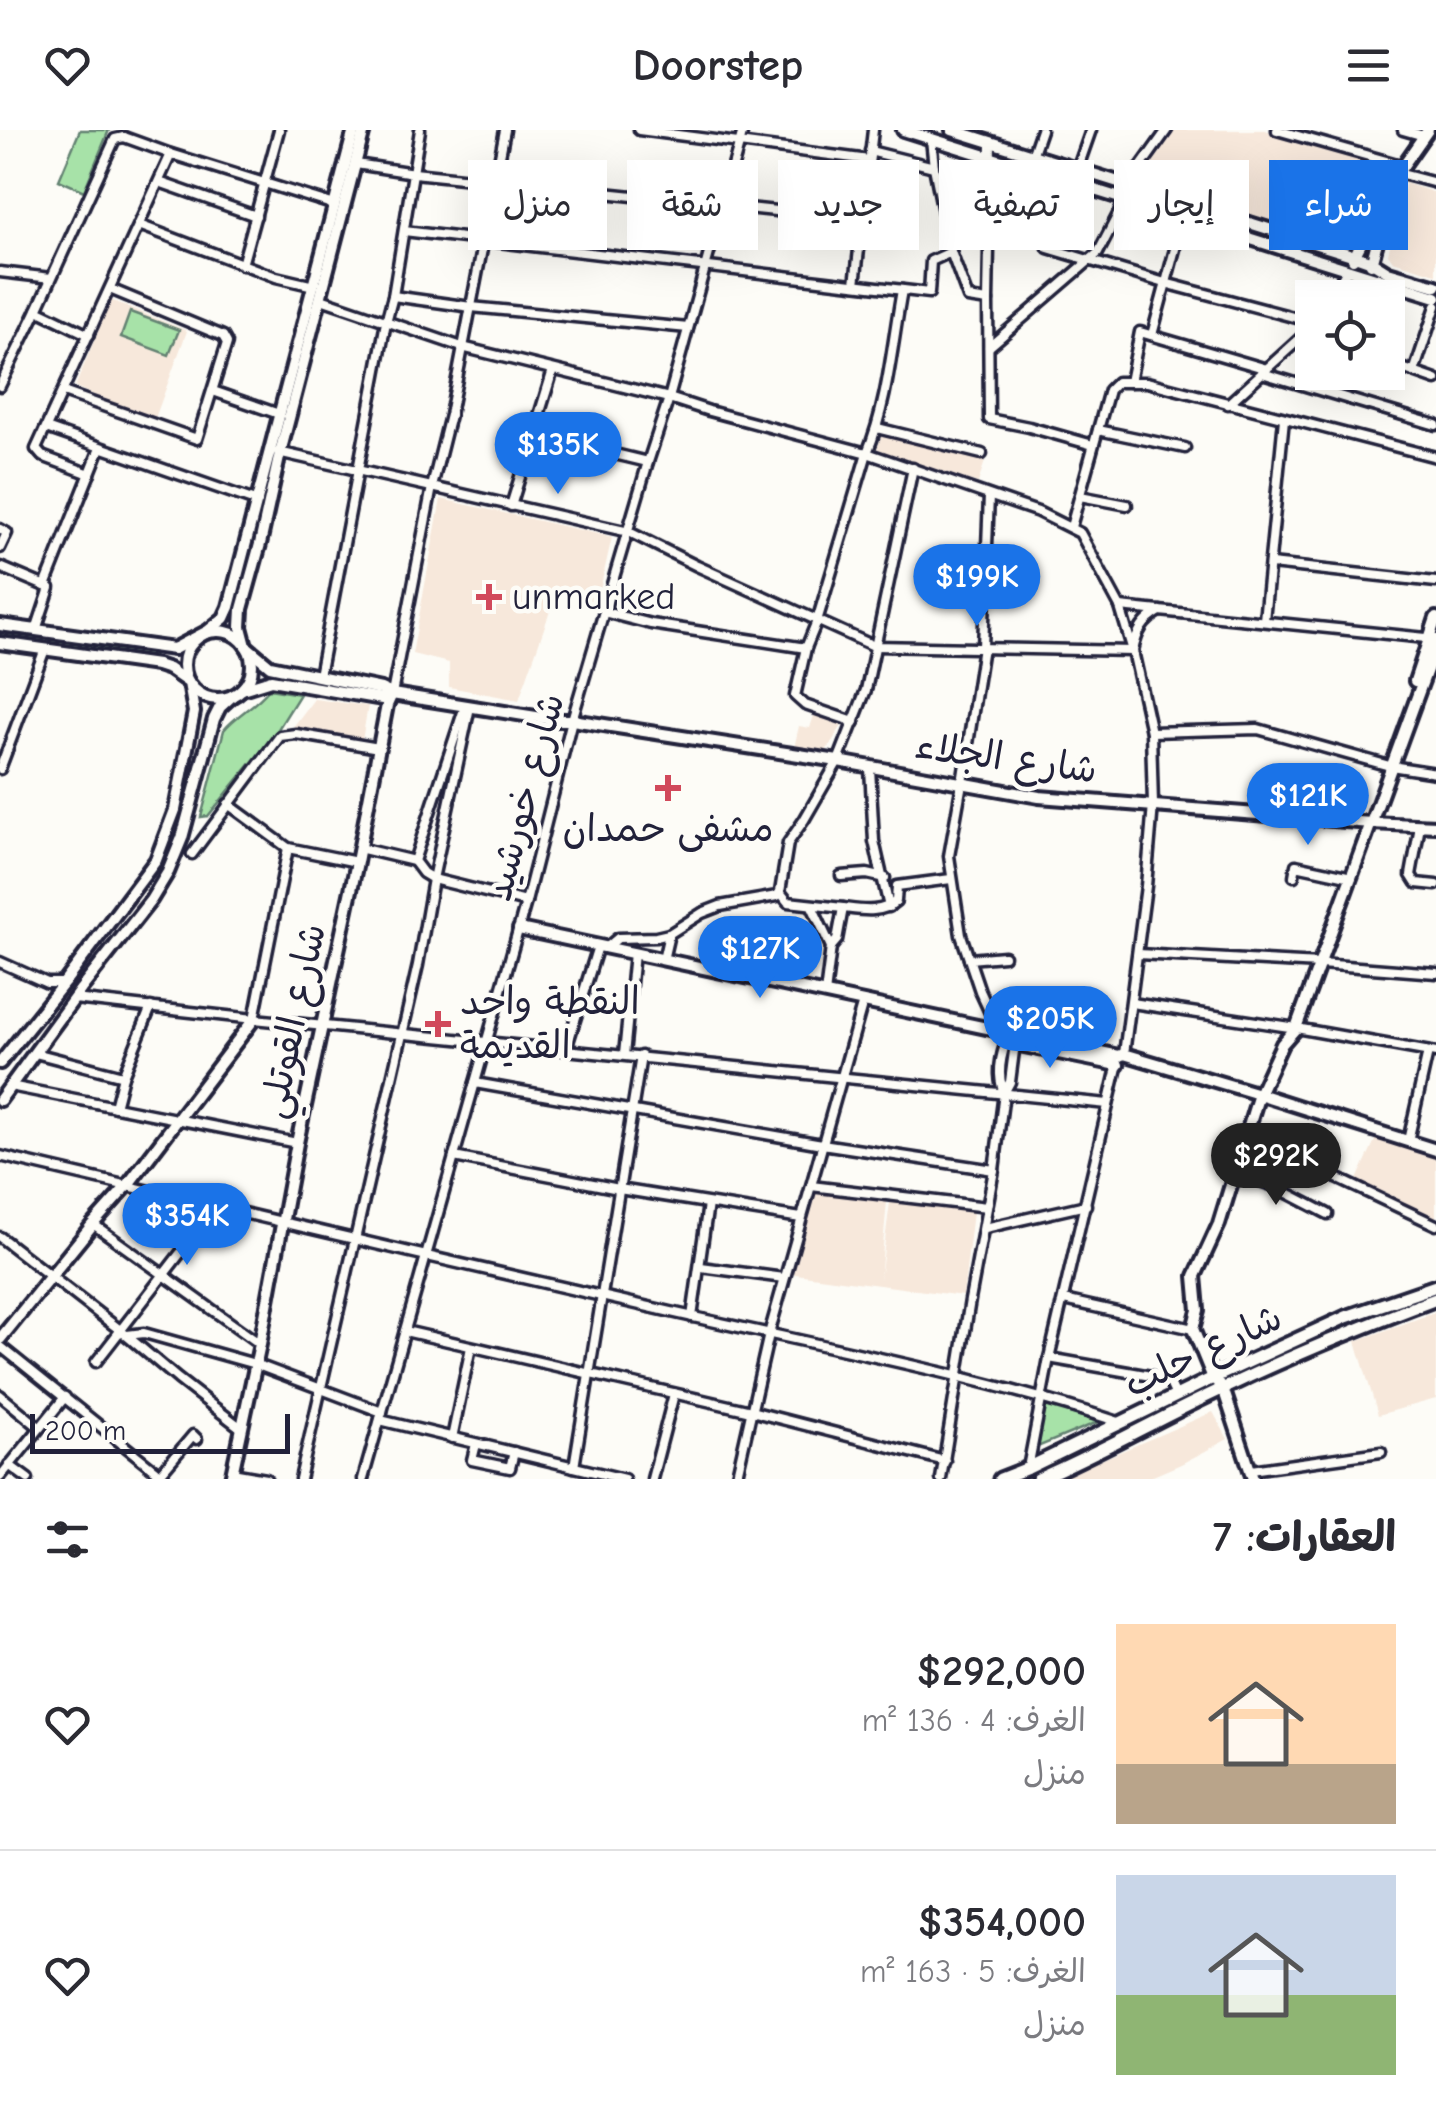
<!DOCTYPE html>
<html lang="ar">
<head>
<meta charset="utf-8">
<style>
	:root { --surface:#fff; --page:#f2f2f3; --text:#2b2b33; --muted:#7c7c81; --line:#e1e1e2; --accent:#1a73e8 }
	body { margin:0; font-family:"Comic Neue","Playpen Sans Arabic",sans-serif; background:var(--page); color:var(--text); direction:rtl; height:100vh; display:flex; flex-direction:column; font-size:38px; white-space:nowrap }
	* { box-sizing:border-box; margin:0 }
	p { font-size:32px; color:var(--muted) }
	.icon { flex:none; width:55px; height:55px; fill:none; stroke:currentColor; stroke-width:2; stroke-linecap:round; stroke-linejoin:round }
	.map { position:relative; height:1349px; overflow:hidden; direction:ltr }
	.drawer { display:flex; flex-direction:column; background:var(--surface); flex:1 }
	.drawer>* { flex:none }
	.hud { position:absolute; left:30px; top:30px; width:1378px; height:90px; direction:rtl; display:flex; gap:20px }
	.fabs { position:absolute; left:1295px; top:150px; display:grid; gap:20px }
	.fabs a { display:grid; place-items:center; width:110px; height:110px; border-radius:0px; background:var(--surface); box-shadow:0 10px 40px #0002; font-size:50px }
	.scale { position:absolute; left:30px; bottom:25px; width:260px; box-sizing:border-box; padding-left:10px; border:5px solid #22223b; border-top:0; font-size:28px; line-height:35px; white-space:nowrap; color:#22223b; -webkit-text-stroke:8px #fdfcf7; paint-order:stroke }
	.price { position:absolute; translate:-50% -85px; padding:0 22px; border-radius:35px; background:var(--accent); color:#fff; font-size:32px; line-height:65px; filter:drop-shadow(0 2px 5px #0008) }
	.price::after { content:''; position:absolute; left:50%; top:60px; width:30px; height:22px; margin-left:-15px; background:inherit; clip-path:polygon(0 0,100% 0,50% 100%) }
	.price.active { background:#222; color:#fff }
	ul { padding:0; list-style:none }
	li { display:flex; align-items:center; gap:30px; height:250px; padding:0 40px }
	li+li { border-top:2px solid var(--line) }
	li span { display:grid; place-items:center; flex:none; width:280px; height:200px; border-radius:0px; color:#555 }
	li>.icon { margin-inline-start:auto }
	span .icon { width:120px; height:120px; fill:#fffc; stroke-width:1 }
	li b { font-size:42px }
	h2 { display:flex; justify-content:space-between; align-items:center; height:120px; padding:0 40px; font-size:42px }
	.tag { padding:0 35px; border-radius:0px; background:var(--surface); box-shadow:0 10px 40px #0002; font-size:35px; line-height:90px }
	.tag.active { background:var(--accent); color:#fff }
	header { display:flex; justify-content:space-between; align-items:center; height:130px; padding:0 40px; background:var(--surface); font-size:45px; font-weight:700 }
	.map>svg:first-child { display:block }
</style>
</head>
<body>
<header><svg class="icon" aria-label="menu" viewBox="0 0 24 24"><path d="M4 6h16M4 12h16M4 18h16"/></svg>Doorstep<svg class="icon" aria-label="heart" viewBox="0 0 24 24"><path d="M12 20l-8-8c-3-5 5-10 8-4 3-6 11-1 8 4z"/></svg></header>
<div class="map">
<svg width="1436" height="1349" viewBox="0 0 1436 1349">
	<rect width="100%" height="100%" fill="#fdfcf7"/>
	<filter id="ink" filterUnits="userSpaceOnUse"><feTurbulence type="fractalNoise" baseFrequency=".01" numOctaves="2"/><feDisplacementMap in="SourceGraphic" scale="20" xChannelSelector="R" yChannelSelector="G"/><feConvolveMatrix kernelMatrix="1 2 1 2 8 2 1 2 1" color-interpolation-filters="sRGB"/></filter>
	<g filter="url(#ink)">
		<g fill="#f7e8db">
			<path d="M1174,0H1265L1392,37L1354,113L1347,115L1151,53L1148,42L1151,32Z"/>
			<path d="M1405,53L1436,63V144L1393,131L1388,124Z"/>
			<path d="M111,170L187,201L154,291L75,257Z"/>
			<path d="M883,300L985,331L978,353L876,323Z"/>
			<path d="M441,369L612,407L597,473L557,461L519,570L449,557V533L412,524Z"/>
			<path d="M314,569L368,576L361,616L287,605Z"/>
			<path d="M815,582L843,594L823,626L793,622L799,596L810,598Z"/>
			<path d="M1377,1006L1436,1026V1093L1355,1054Z"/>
			<path d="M811,1062L887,1071L880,1150L890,1072L973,1082L963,1166L788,1143Z"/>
			<path d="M1436,1182V1269L1378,1285L1356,1211Z"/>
			<path d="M1213,1282L1228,1309L1181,1334L1146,1349H1057Z"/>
		</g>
		<g fill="#a7e2a8" stroke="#648272" stroke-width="2.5">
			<path d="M80,0H109L84,61L59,50Z"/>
			<path d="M130,182L179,200L169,225L121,207Z"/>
			<path d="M0,500L143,520L154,525L153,529L0,509Z"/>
			<path d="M269,559L300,564L275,604L208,686L201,687L224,600C237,584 256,576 269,559Z"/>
			<path d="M1044,1274L1098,1292L1035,1318Z"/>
		</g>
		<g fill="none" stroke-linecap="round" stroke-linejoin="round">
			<g stroke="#22223b" stroke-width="15">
				<g id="street">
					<path d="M639,0L869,30"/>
					<path d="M1277,0L1404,36"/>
					<path d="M1403,0L1424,6"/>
					<path d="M124,7L171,24L335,75"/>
					<path d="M931,9L934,37L951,122L968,168L988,171"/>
					<path d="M991,13L988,171L989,289L1029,297L1093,315"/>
					<path d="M870,21L934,37"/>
					<path d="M1032,26L1041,0"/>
					<path d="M356,34L414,43L862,90"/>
					<path d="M1077,40L1091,0"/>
					<path d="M1398,43L1436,53"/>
					<path d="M159,52L256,86"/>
					<path d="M1127,56L1167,0"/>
					<path d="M139,95L276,147L314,156"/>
					<path d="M404,101L929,163L931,131L951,122"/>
					<path d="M1048,118L1165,153L1312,192"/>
					<path d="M242,135L279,0"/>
					<path d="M0,142L51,148"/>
					<path d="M855,154L873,0"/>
					<path d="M393,166L471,177L688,198"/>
					<path d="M1330,168L1348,139"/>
					<path d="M321,169L462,217L669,268L709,281L867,323L1038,382L1080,403L1120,477L1133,521L1151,602L1153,675L1146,756L1124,924"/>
					<path d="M37,180L89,205"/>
					<path d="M1152,205L1183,89"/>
					<path d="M989,217L1098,123L1125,71"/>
					<path d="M1388,233L1436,250"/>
					<path d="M1414,242L1436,176"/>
					<path d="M1262,243L1436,295"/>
					<path d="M1130,252L1140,202L1267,239"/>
					<path d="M0,256L37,180L115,9L124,7"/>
					<path d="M213,261L279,284"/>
					<path d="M63,262L197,309L227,213L223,206L110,159"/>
					<path d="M1228,274L1306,203L1312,194"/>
					<path d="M46,298L258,372"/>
					<path d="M877,298L982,324"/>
					<path d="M1098,300L1185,318"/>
					<path d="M531,304L648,332"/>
					<path d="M278,322L629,402L697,436L874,516L1133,521C1137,501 1143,491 1160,481"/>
					<path d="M90,344L42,326L36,319L171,24"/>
					<path d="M989,366L983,517L962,653L949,726L961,805L980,861L998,900"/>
					<path d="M1080,366L1127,375"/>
					<path d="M511,376L553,240"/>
					<path d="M1071,397L1109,260L1117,252H1147L1436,327"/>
					<path d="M0,399L7,403L0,418"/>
					<path d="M1271,434L1436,452"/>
					<path d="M0,437L45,456L100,318"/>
					<path d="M1120,477L1436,509"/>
					<path d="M604,482L651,494L806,518"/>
					<path d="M1264,490L1284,289"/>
					<path d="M36,500L50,458L45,456"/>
					<path d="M319,546L386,192L393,166L420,0"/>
					<path d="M392,564L432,357L450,285L505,0"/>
					<path d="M465,576L414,731L423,743L433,749L526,772"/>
					<path d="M854,592L805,575L795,566L806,518L817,491L867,323C888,272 892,215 902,160"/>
					<path d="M1151,602L1258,599L1386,635"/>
					<path d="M1391,636L1436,643"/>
					<path d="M870,638L874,711L889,777"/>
					<path d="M0,639L45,519"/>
					<path d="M228,674L288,718L357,732"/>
					<path d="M1420,696L1411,745L1416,753L1436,755"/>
					<path d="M359,718L414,731"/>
					<path d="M192,724L280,606L296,604L379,618"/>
					<path d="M841,746L867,744L885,748"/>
					<path d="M1294,746L1296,735L1352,747"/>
					<path d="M780,762L788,772L843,778"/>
					<path d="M812,776L831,817L837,810L843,778C861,780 882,784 896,771L897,756L951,749"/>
					<path d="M606,818L618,808L656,807L669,804L702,783L720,776L777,766L780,762L788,713L804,690L838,631L866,560L913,338"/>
					<path d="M1138,824L1320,834L1436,843"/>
					<path d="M969,829L1004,826"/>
					<path d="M663,830L669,804"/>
					<path d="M0,832L47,853H64"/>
					<path d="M825,864L831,817"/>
					<path d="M74,869L254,889L1108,974"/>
					<path d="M1132,873L1296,898L1436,923"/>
					<path d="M254,889L288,718"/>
					<path d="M566,919L598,816"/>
					<path d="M35,923L123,946"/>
					<path d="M624,925L634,823"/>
					<path d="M475,953L822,1014L994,1040"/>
					<path d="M10,956L297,1013"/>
					<path d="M1004,963C996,944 1001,923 1009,905"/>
					<path d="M115,977L123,946L151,877"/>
					<path d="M1246,1005L1436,1095"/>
					<path d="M1408,1011L1428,922"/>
					<path d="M0,1026C224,1079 447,1131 671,1182C821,1216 973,1244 1119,1292"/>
					<path d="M454,1027L619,1059L801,1088"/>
					<path d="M1236,1043L1274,1056L1328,1084"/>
					<path d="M811,1056L987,1077"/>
					<path d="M93,1094L260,1214"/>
					<path d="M985,1098L1086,1075"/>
					<path d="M0,1107L120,1200L178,1249L241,1298"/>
					<path d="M701,1137L784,1148"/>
					<path d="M1064,1170L1193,1199"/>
					<path d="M692,1187L708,1074"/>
					<path d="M405,1201L751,1281L945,1331"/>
					<path d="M127,1205L144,1203L255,1234L382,1282"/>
					<path d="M0,1216L166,1349"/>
					<path d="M1049,1228L1168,1249L1176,1266"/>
					<path d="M96,1232L216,1077"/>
					<path d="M0,1265L39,1297"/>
					<path d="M380,1290L624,1349"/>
					<path d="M452,1308L471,1217"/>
					<path d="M476,1314L472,1330L510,1338L514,1322"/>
					<path d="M9,1335L28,1349"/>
					<path d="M574,1337L641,926"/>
					<path d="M1028,1338L1049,1228L1118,933"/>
					<path d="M1251,1340L1381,1322"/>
					<path d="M232,1343L266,1349"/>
					<path d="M160,1344L193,1305L197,1309"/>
					<path d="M0,1347L65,1267"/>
					<path d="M300,1349L418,835L433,749L470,577"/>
					<path d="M363,1349L526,772L572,590L648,332L669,268L743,0"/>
					<path d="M652,1349L674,1264"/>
					<path d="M736,1349L769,1204L863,872"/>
					<path d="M941,1349L970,1170L994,1040L1004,963L1010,952L1014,921L1011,906"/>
				</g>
			</g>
			<g stroke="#22223b" stroke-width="18">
				<g id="secondary">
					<path d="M364,0L280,323L260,414L242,479L241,497L246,516L270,536L381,559L392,564L555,590H572L838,631L1039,667L1371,693L1436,696"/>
					<path d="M903,0L1436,167"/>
					<path d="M952,0L1355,126L1372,132L1388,142L1436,156"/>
					<path d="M1353,129L1398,43L1428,0"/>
					<path d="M1371,134L1383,90L1385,68"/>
					<path d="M0,495L174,519L208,501L224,488L229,477L354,0"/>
					<circle cx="218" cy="535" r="34"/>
					<path d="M0,513L157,535L169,539L189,553L194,582L175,680L156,730L64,853L0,933"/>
					<path d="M1415,551L1436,488"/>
					<path d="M242,559L271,550L382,569L391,564"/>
					<path d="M519,799L1119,926L1124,924L1259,964L1436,1020"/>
					<path d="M1011,904L1019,915L1118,935"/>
					<path d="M0,970L81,859L151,770L168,742L182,708L214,589L220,577L232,566"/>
					<path d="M0,1209L93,1094L127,1056L254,889"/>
					<path d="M231,1349L260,1214L297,1013L357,732L387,575L392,564"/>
					<path d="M1253,1349L1223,1258L1213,1248L1193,1199L1198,1180L1195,1146L1219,1094L1259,964L1282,914L1296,898L1436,515"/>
				</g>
			</g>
			<g stroke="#22223b" stroke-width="19">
				<g id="primary">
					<path d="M1000,1349L1028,1338L1213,1248L1346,1187L1436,1156"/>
					<path d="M1038,1349C1101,1322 1161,1287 1224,1258C1293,1225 1364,1196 1436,1169"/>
				</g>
			</g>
			<use href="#street" stroke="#fdfcf7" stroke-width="8"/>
			<use href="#secondary" stroke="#fdfcf7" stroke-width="10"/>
			<use href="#primary" stroke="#fdfcf7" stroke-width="11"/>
		</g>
	</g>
	<g fill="#d1495b" stroke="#fdfcf7" stroke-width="4">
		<path d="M484 452h10v10h10v10h-10v10h-10v-10h-10v-10h10z"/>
		<path d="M663 643h10v10h10v10h-10v10h-10v-10h-10v-10h10z"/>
		<path d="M433 879h10v10h10v10h-10v10h-10v-10h-10v-10h10z"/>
	</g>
	<g text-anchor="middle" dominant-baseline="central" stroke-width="9" stroke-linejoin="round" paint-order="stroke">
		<g font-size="38" fill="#22223b" stroke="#fdfcf7" text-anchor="start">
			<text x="512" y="467">unmarked</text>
			<text x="668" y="699" text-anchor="middle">مشفى حمدان</text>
			<text x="460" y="872">النقطة واحد<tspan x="460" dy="44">القديمة</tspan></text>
		</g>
		<g font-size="38" fill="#22223b" stroke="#fdfcf7">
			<text transform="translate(1006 628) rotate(8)">شارع الجلاء</text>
			<text transform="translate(525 667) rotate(-75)">شارع خورشيد</text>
			<text transform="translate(293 891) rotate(-78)">شارع القوتلي</text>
			<text transform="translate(1203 1221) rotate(-25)">شارع حلب</text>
		</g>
	</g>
</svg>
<div class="fabs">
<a><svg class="icon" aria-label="locate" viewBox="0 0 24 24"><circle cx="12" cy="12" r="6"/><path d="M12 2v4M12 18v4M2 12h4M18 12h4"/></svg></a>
</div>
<div class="scale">200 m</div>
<b class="price" style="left:558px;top:367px">$135K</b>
<b class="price" style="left:977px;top:499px">$199K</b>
<b class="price" style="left:1308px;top:718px">$121K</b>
<b class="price" style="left:760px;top:871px">$127K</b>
<b class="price" style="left:1050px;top:941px">$205K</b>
<b class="price active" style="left:1276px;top:1078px">$292K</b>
<b class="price" style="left:187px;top:1138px">$354K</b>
<div class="hud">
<a class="tag active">شراء</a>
<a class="tag">إيجار</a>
<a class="tag">تصفية</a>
<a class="tag">جديد</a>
<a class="tag">شقة</a>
<a class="tag">منزل</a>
</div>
</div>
<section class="drawer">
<h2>العقارات: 7<svg class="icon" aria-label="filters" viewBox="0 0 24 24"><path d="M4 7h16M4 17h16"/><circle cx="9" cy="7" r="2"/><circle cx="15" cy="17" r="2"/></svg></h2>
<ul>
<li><span style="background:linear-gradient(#ffd9b3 70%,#b9a48a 0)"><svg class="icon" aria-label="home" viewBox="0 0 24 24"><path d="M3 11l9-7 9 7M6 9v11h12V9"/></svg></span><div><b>$292,000</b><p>الغرف: 4 · 136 m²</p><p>منزل</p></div><svg class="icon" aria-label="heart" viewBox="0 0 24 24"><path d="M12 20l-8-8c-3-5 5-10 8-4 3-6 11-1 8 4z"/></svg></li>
<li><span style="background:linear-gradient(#c9d6e8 60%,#8fb573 0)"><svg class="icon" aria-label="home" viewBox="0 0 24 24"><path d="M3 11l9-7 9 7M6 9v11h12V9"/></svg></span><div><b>$354,000</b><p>الغرف: 5 · 163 m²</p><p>منزل</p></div><svg class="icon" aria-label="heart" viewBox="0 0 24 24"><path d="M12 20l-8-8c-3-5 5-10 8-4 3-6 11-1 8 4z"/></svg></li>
</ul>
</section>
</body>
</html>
